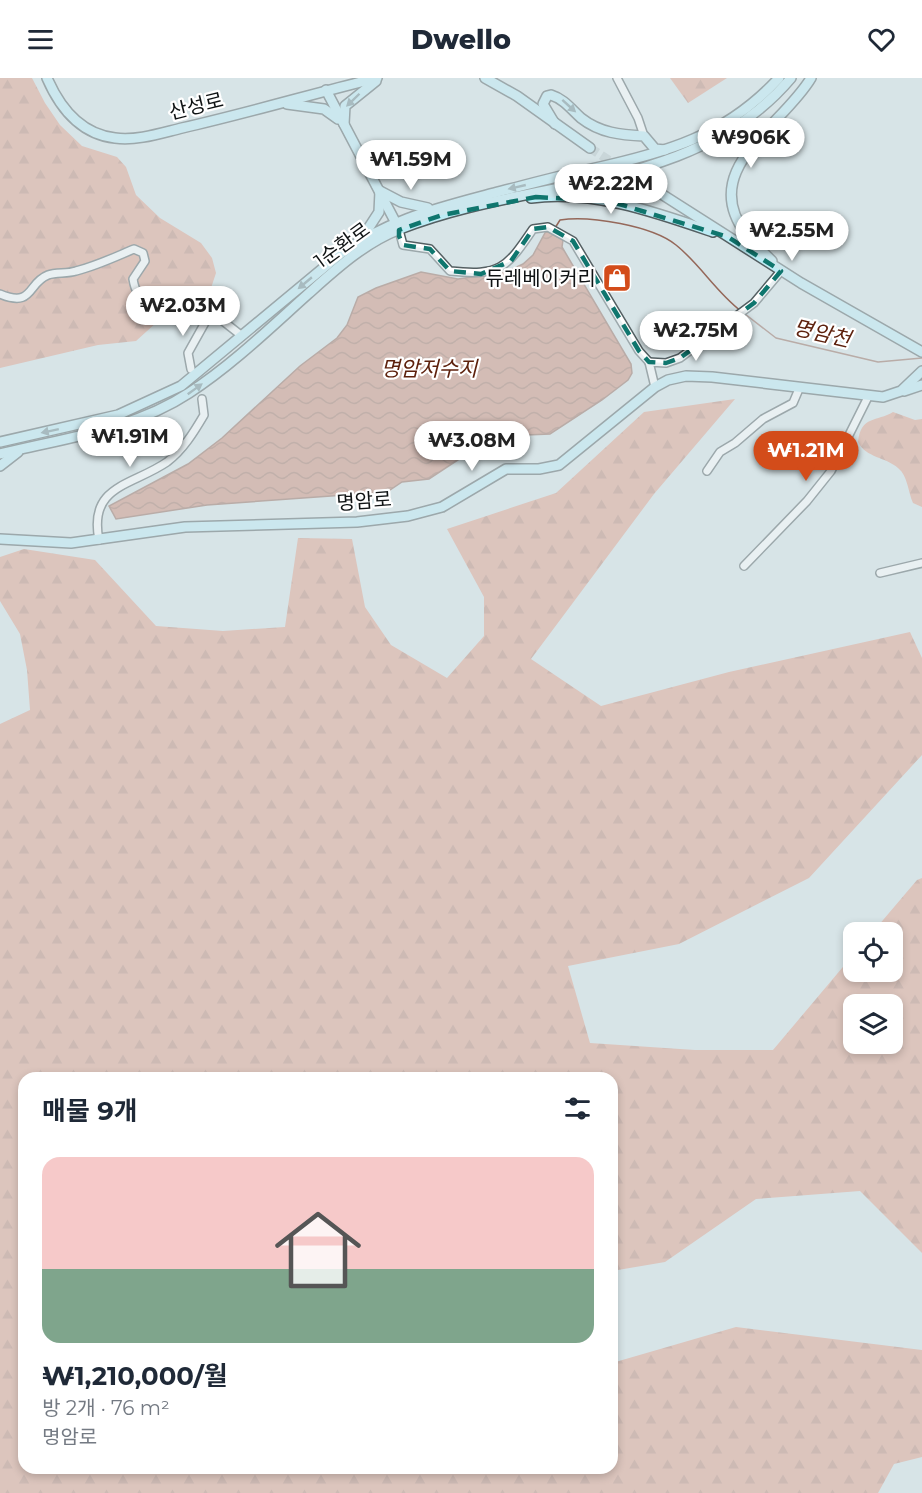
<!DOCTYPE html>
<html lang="ko">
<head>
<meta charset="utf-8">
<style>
	:root { --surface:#fff; --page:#f6f6f7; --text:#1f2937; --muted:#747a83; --accent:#d34c1a }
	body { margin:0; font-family:Montserrat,"Noto Sans KR",sans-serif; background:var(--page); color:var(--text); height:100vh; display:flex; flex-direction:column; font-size:22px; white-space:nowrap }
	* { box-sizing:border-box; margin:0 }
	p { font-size:20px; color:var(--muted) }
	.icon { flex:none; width:33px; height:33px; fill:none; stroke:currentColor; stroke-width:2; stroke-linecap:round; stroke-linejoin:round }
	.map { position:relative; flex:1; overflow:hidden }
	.panel { position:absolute; left:18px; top:994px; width:600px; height:402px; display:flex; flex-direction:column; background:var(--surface); border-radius:18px; box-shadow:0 3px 9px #0003 }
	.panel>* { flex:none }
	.fabs { position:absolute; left:843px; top:844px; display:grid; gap:12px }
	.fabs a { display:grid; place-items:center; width:60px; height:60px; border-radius:12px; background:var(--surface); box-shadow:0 3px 9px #0003; font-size:30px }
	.price { position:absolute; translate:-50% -51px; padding:0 14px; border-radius:21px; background:#fff; color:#222; font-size:20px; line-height:39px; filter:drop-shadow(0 2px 3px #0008) }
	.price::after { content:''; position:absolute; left:50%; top:36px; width:18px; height:14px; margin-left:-9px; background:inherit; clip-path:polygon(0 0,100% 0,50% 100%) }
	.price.selected { background:var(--accent); color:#fff }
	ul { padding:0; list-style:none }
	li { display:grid; align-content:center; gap:12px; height:318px; padding:0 24px }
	li span { display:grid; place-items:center; height:186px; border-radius:18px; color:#555 }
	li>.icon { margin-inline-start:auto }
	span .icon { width:108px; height:108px; fill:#fffc; stroke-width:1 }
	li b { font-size:26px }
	h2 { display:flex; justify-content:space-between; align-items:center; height:72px; padding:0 24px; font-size:26px }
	header { display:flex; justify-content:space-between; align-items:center; height:78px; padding:0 24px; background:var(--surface); font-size:27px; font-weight:800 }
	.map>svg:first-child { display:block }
</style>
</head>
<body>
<header><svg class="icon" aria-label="menu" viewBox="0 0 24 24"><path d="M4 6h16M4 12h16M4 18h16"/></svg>Dwello<svg class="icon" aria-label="heart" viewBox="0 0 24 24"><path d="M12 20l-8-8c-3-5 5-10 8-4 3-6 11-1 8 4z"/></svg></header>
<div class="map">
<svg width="922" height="1415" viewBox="0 0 922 1415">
	<defs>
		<pattern id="forest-firs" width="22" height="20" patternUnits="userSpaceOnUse" patternTransform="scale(1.5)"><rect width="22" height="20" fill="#e29f8a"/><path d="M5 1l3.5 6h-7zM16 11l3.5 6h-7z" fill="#c18876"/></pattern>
		<pattern id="water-waves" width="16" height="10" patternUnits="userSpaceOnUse" patternTransform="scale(1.5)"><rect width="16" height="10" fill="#ce8c78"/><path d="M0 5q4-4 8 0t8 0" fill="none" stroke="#a67161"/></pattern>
	</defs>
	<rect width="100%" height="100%" fill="#d7e4e7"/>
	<g fill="url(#forest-firs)" fill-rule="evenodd">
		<path d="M0,0H32L45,25L60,47L82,68L117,79L126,89L136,117L160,140L201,165L212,180L216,195L208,219L188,216L136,263L98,267L0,290Z"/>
		<path d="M670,0H727L688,25Z"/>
		<path d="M735,321L654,416L531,581L601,628L729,594L910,554L922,580V677L809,800L679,866L568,888L590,965L695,972H773L853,877L854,894H892V855H872L917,802L922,800V1175L860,1113L756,1121L665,1184L612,1193V1000H24V1390H612V1285L736,1249L922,1272V1379L894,1386L878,1415H0V646L30,632L27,592L20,556L0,523V479L24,471L95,482L156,548L223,553L285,549L298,460L352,461L365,529L391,567L447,600L484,558V519L447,451L556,415L644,334ZM854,927H892V966H854Z"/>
		<path d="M893,334L915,342L922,341V429L913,425C908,414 908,398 898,390C886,379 866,380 858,364C861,337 877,344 893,334Z"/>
	</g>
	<path fill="url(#water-waves)" stroke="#95685a" stroke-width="1.5" d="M546,153L563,162L562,169L631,286L632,295L628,302L602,322L550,356L526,357L485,364L429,401L402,404L387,414L207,427L116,441L109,428L188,386L222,360L300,288L337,260L347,247L358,219L376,210L421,194L458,201L506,194L523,186L533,177Z"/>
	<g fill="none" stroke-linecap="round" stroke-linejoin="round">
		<g stroke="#95685a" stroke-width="1.5">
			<path d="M555,150L560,142C589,137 653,148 676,167C700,186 716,214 741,233"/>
			<path d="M745,236L776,260L878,284L922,280"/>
		</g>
		<path stroke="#b9c5c7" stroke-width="9" stroke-dasharray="9 4.5" stroke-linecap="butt" d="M590,70L652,110"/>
		<g stroke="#545f62" stroke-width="10">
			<g id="street">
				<path d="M617,0L638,40L644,58"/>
				<path d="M399,152L403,167L430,171L450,193C500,198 506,191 533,151L548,149L573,163L639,273L649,284"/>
				<path d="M0,216C34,230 27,205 48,197C56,194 67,196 76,193C96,188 115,179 134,171L143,175L145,183L133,201C135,213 139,220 149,226L169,220L200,225L242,258"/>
				<path d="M191,291L188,275L212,232"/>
				<path d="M655,309L649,284L666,285L680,280L754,225L781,193"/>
				<path d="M707,393L720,374L735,365L763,341L793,325L799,311"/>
				<path d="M99,462C88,407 132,408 167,384C183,372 194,354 204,337L202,321"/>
				<path d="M744,488L807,423L831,393L868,319"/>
				<path d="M880,495L922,485"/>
			</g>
		</g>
		<g stroke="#545f62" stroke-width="12">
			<g id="secondary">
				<path d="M47,0C60,30 80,56 115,60C137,63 161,55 182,50C248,35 312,16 377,0"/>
				<path d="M485,0L517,18L590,70"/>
				<path d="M326,12L398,149"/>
				<path d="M287,26L324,31L338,41"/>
				<path d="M344,46L345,28L376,3"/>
				<path d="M555,46L543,26L547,18L551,17C564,21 571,31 581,40C600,55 621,57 644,58L655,71L665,72"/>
				<path d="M652,110L801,205L922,274"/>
				<path d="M531,120C594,112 655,134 713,154"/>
				<path d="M364,157L379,134L380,113L401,124L428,130"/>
				<path d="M772,183C763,174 753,165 746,156C697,91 783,48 811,0"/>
				<path d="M904,313L922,307"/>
				<path d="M0,364L118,337L181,308L339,177C386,142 438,130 494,115C526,107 558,98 591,91C665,75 726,58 779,0"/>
				<path d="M0,376C64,360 133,352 189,315C232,287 270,250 308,216C336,191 364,165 400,151C530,99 694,115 791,0"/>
				<path d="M0,388L18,374"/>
				<path d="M0,461L71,465L185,449L357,444L408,438L442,429L506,391H539L559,387L655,309L668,302L686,298L712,299L883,319L901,313L922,293"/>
			</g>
		</g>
		<use href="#street" stroke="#fff" stroke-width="7"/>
		<use href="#secondary" stroke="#bdecf5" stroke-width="9"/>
	</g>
	<defs><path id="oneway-solid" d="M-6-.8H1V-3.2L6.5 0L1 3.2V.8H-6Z" transform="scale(1.5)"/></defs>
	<g fill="#6f8a90">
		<use href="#oneway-solid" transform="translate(353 22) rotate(136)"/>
		<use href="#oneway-solid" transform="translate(569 28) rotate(42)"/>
		<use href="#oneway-solid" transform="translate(517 109) rotate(167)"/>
		<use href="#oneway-solid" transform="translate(305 205) rotate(140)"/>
		<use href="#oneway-solid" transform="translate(195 311) rotate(-36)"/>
		<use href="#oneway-solid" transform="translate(50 353) rotate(168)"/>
	</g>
	<path d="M0 0H922V1415H0ZM536,119L609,123L728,159L781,193L754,225L680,280L666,285L649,284L639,273L573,163L548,149L533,151L511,183L481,196L450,193L430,171L403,167L399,158V152L442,137Z" fill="#d7e4e7" fill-opacity=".55" fill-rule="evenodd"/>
	<path fill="none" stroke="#0f766e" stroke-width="4.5" stroke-dasharray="12 8" stroke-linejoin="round" d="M536,119L609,123L728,159L781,193L754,225L680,280L666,285L649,284L639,273L573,163L548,149L533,151L511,183L481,196L450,193L430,171L403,167L399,158V152L442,137Z"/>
	<defs>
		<g id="shop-square" transform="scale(1.5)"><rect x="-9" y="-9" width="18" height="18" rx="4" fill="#d34c1a" stroke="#fff"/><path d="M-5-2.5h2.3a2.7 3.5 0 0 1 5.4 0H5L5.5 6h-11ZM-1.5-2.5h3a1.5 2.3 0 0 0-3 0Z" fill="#fff"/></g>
	</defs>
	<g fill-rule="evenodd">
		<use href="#shop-square" x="617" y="200"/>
	</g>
	<g text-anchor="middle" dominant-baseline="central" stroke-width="4.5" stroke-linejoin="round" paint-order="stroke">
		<g font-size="20" fill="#0f1314" stroke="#fff">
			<text transform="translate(196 28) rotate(-14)">산성로</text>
			<text transform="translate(342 167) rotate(-36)">1순환로</text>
			<text transform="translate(364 423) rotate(-4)">명암로</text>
		</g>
		<g font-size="20" fill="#0f1314" stroke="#fff" text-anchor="end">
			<text x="596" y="200">듀레베이커리</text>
		</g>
		<g font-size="21" font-style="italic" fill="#5d210d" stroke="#fff">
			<text transform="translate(822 255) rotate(13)">명암천</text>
			<text x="429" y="290">명암저수지</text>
		</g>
	</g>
</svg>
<div class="fabs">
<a><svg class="icon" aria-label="locate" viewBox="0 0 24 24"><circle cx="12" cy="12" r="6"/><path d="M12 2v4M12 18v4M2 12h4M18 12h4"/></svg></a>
<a><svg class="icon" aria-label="layers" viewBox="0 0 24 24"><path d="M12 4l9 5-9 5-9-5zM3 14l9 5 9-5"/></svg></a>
</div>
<b class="price" style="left:751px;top:91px">₩906K</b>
<b class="price" style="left:411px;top:113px">₩1.59M</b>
<b class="price" style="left:611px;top:137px">₩2.22M</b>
<b class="price" style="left:792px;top:184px">₩2.55M</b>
<b class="price" style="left:183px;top:259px">₩2.03M</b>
<b class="price" style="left:696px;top:284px">₩2.75M</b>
<b class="price" style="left:130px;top:390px">₩1.91M</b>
<b class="price" style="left:472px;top:394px">₩3.08M</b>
<b class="price selected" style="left:806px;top:404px">₩1.21M</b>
<section class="panel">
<h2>매물 9개<svg class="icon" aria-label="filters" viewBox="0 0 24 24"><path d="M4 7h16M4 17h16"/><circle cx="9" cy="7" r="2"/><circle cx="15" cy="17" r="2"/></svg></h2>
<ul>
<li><span style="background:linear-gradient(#f6c9c9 60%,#7fa58c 0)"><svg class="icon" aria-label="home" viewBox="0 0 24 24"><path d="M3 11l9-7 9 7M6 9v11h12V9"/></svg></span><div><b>₩1,210,000/월</b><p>방 2개 · 76 m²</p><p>명암로</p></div></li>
</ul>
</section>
</div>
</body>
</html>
